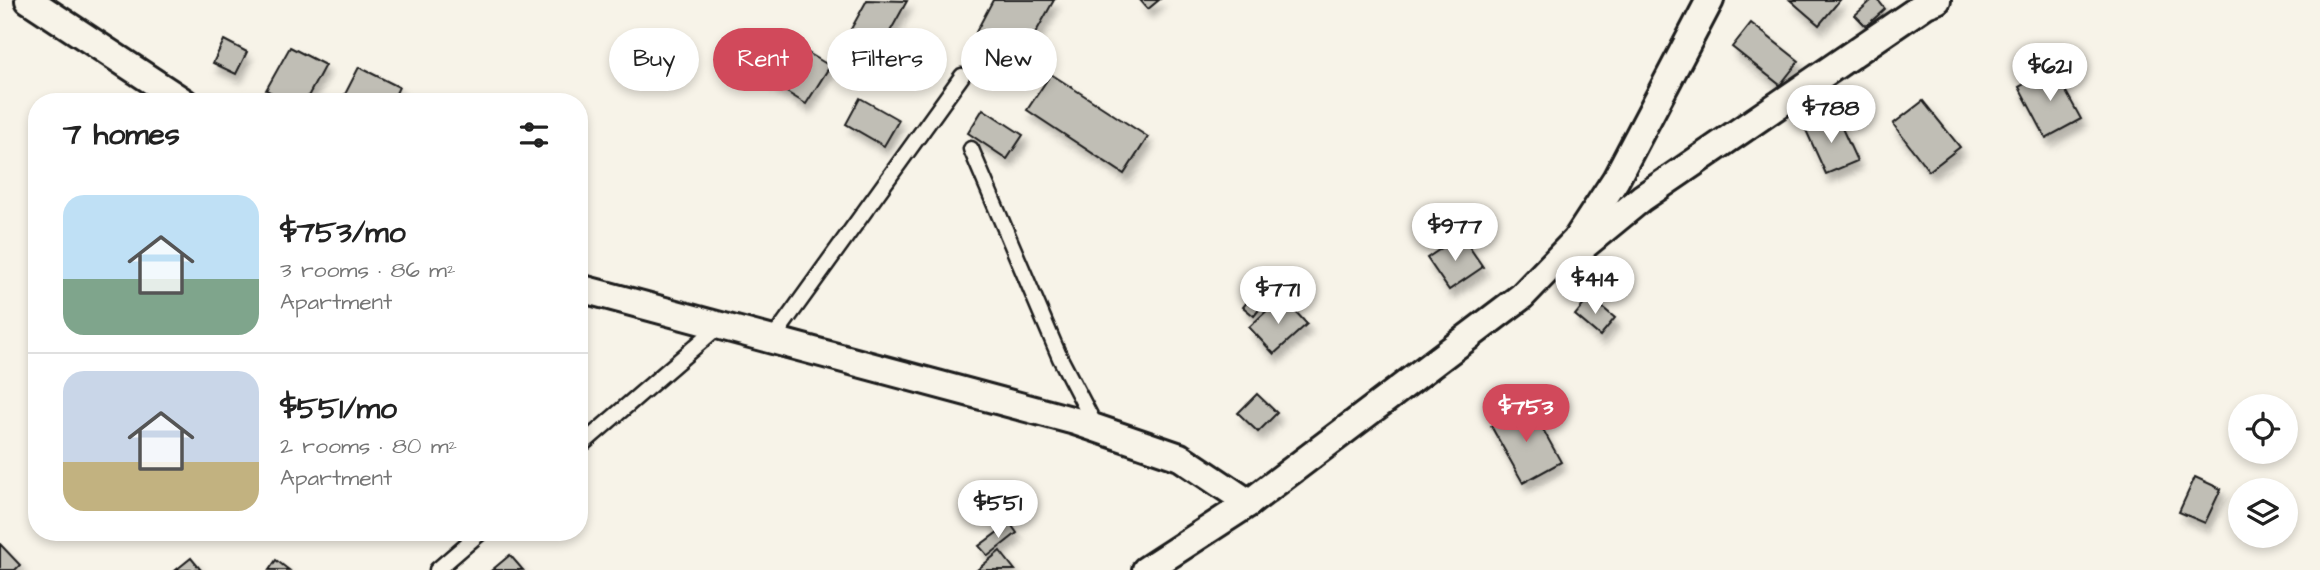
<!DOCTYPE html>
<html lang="en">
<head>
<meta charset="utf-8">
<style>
	:root { --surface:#fff; --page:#f2f2f2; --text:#222; --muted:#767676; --line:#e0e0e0; --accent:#d1495b }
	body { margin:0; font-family:"Architects Daughter",sans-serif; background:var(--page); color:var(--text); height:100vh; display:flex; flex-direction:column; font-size:26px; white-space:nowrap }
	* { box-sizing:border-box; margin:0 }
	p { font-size:23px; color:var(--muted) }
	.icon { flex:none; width:38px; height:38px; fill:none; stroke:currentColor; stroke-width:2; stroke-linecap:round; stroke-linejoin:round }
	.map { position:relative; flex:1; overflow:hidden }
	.drawer { position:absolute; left:28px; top:93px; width:560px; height:448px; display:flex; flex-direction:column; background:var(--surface); border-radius:28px; box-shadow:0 4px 10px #0003 }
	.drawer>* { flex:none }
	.guide { position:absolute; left:609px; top:28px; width:665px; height:63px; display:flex; gap:14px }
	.buttons { position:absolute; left:2228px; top:394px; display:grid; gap:14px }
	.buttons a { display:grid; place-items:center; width:70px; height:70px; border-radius:50%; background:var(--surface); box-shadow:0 4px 10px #0003; font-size:35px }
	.price { position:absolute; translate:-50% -60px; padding:0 16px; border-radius:24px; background:#fff; color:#222; font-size:23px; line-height:46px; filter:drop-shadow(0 2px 4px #0008) }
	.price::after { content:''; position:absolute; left:50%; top:42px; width:21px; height:16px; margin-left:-10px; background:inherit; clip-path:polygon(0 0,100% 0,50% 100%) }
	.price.current { background:var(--accent); color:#fff }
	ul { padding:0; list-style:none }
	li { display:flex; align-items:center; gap:21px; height:175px; padding:0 35px }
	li+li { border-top:2px solid var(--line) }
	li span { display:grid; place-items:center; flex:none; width:196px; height:140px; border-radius:21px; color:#555 }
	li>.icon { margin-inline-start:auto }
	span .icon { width:84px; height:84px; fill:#fffc; stroke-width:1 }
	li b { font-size:30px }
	h2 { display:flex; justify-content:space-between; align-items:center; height:84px; padding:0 35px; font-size:30px }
	.chip { padding:0 24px; border-radius:32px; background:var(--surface); box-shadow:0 4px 10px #0003; font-size:24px; line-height:63px }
	.chip.current { background:var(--accent); color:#fff }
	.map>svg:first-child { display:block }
</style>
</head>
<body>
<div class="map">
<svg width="2320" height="570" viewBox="0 0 2320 570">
	<defs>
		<filter id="shadow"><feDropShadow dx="4.5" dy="8" stdDeviation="3.5" flood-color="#0004"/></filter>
	</defs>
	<rect width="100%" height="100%" fill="#f7f3e8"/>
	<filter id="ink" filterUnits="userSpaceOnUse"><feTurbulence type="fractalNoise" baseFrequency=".0143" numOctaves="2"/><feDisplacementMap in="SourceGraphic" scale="14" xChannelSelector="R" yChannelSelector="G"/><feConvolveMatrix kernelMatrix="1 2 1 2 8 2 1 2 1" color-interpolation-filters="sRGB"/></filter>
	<g filter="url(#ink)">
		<g fill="#c0beb5" stroke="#1c1c1c" stroke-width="2" filter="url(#shadow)">
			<path d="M867,0L907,1L882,46L851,29Z"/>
			<path d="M993,0H1054L1022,57L976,32Z"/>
			<path d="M1140,0H1159L1148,9Z"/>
			<path d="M1790,0H1840L1819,25Z"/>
			<path d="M1872,0H1878L1885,9L1866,26L1855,15Z"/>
			<path d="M1751,23L1799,61L1780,85L1732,47Z"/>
			<path d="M224,40L247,52L236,74L213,63Z"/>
			<path d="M790,42L830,66L806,104L767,80Z"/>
			<path d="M290,47L325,65L305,102H289L266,90Z"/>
			<path d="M359,67L399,87L392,102H341Z"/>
			<path d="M2053,68L2081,119L2046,138L2019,87Z"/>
			<path d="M1051,74L1148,137L1124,174L1027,110Z"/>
			<path d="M860,98L899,120L884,146L846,124Z"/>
			<path d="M1923,101L1960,147L1929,171L1893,124Z"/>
			<path d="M983,109L1023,135L1007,159L968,133Z"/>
			<path d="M1836,115L1857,161L1826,174L1805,128Z"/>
			<path d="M1461,235L1483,267L1449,290L1427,258Z"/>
			<path d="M1268,276L1279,285L1254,316L1243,307Z"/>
			<path d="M1282,297L1307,324L1274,354L1249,327Z"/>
			<path d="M1590,297L1615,318L1600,336L1575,315Z"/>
			<path d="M1257,394L1277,413L1258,432L1238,413Z"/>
			<path d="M1529,404L1561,462L1523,483L1491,426Z"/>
			<path d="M2195,477L2221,489L2205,523L2179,512Z"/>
			<path d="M1010,523L1017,533L988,556L979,546Z"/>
			<path d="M0,544L20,565L15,570H0Z"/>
			<path d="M1000,551L1015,570H977Z"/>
			<path d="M510,555L523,570H492Z"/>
			<path d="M191,558L201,570H176Z"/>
			<path d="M276,560L289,570H269Z"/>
		</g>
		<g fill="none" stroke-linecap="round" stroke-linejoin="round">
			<g stroke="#1c1c1c" stroke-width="19">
				<g id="service">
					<path d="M971,149L1060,358L1096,427"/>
					<path d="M772,340L962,76"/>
					<path d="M579,447L719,326"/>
					<path d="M437,570L481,532"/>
				</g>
			</g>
			<g stroke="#1c1c1c" stroke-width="32">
				<g id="minor">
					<path d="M29,0L184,102"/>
					<path d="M1580,249L1642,198L1926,4L1937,0"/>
					<path d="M579,288L1075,421L1180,457L1249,503"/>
					<path d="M1146,570L1249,503L1522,296L1576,240L1616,179L1710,0"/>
				</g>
			</g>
			<use href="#service" stroke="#f7f3e8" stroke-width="14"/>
			<use href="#minor" stroke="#f7f3e8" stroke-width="26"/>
		</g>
	</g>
</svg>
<div class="buttons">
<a><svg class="icon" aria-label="locate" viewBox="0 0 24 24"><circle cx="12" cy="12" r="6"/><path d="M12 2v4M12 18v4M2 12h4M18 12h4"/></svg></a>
<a><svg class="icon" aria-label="layers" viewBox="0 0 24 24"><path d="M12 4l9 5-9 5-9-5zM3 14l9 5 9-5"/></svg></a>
</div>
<b class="price" style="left:2050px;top:103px">$621</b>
<b class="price" style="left:1831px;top:145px">$788</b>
<b class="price" style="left:1455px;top:263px">$977</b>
<b class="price" style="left:1595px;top:316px">$414</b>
<b class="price" style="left:1278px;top:326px">$771</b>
<b class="price current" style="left:1526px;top:444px">$753</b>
<b class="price" style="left:998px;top:540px">$551</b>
<div class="guide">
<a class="chip">Buy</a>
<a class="chip current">Rent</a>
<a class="chip">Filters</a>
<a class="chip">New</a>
</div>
<section class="drawer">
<h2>7 homes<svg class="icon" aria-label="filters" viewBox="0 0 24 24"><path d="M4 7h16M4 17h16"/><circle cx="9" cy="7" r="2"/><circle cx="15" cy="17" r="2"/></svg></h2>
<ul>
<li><span style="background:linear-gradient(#bfe0f5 60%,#7fa58c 0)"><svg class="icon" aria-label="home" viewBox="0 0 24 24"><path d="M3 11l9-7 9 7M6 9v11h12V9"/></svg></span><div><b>$753/mo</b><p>3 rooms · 86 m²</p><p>Apartment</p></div></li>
<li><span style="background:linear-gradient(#c9d6e8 65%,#c2b280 0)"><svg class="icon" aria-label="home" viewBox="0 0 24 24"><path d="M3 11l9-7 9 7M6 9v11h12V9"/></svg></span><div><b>$551/mo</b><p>2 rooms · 80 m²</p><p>Apartment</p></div></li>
</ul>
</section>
</div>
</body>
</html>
